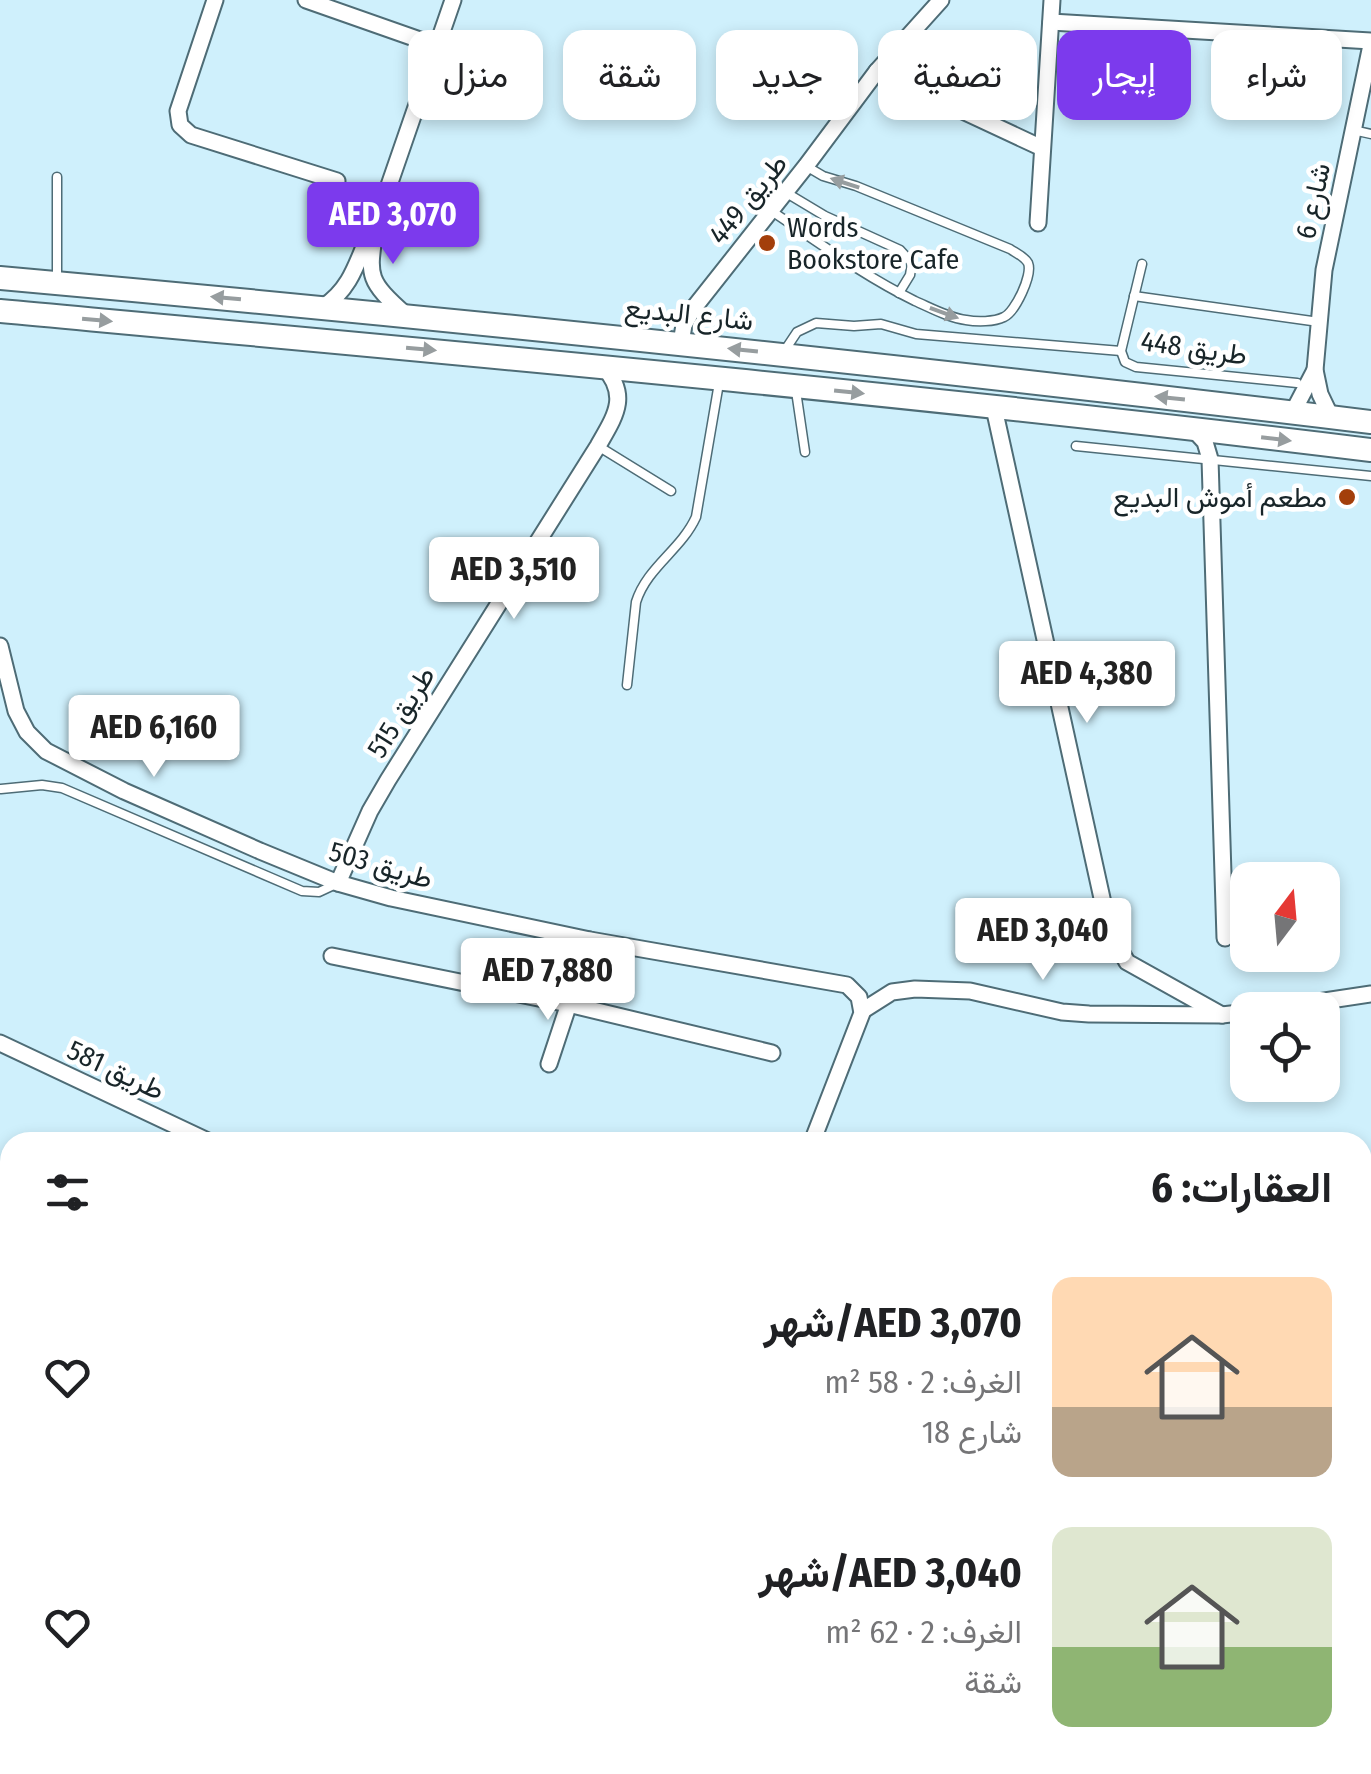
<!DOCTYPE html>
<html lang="ar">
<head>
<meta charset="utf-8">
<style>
	:root { --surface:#fff; --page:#f2f2f2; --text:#202124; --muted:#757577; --accent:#7c3aed }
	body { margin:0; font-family:"Fira Sans Condensed",Vazirmatn,sans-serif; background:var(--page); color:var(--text); direction:rtl; height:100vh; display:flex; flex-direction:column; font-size:38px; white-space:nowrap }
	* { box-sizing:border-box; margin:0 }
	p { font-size:32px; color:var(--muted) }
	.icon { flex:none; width:55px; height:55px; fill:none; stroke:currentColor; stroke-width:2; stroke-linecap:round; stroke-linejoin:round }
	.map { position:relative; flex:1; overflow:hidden; direction:ltr }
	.panel { position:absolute; left:0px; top:1132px; width:1372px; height:642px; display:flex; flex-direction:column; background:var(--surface); border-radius:30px 30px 0 0; box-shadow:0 5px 15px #0003; direction:rtl }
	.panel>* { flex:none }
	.guide { position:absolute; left:30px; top:30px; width:1312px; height:90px; direction:rtl; display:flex; gap:20px }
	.needle { width:65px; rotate:16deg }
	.buttons { position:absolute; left:1230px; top:862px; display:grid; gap:20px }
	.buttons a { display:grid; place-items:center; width:110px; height:110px; border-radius:20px; background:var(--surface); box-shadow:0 5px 15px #0003; font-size:50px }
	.price { position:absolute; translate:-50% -85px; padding:0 22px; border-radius:10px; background:#fff; color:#222; font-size:32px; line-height:65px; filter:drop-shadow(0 2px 5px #0008) }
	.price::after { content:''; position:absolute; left:50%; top:60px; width:30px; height:22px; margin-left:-15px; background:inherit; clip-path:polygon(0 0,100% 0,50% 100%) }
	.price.active { background:var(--accent); color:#fff }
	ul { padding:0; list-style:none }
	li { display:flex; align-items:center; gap:30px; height:250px; padding:0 40px }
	li span { display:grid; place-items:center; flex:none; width:280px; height:200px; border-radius:20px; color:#555 }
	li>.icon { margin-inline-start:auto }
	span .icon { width:120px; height:120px; fill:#fffc; stroke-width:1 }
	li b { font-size:42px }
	h2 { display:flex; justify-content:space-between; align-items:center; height:120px; padding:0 40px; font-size:42px }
	.chip { padding:0 35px; border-radius:20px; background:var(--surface); box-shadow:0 5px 15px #0003; font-size:35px; line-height:90px }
	.chip.active { background:var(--accent); color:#fff }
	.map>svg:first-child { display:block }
</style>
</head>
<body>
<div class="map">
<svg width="1371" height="1774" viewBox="0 0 1371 1774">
	<rect width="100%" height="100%" fill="#cff0fc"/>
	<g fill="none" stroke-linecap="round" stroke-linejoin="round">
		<g stroke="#4e6c76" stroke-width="11">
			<g id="service">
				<path d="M1353,130L1371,134"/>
				<path d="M785,192L825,216L900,250L912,263L910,275L899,293"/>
				<path d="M770,210C818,242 864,276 915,301C931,308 949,318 966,320C977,322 994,322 1004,317C1015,312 1033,275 1028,263C1024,256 1016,253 1010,249L856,186L823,176L806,166"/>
				<path d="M1142,264L1121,351L1125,362L1136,367L1297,383"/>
				<path d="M57,278V177"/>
				<path d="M1134,296L1319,322"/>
				<path d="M785,350L797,332L816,323L854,326L881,324L916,334L1121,351"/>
				<path d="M796,391L805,452"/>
				<path d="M598,446L671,491"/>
				<path d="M1076,446L1371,476"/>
				<path d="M627,685L636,602C647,567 681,550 696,517L719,383"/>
				<path d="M1,789L42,785L62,788L302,891L319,892L334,885"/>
			</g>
		</g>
		<g stroke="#4e6c76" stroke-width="19">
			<g id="minor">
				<path d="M215,0L178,111L180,125L191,135L337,181"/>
				<path d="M306,0L437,46"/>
				<path d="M1051,22L1371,41"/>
				<path d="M877,71L1042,148"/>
				<path d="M1038,223L1052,0"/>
				<path d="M323,307C349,290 356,266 367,239"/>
				<path d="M406,315C364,278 369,275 376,223L453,0"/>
				<path d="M681,343L684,325L693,309L806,166L877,71L941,0"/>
				<path d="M994,408L1109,930L1127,962L1222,1015"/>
				<path d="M1293,412L1315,370"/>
				<path d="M1331,417L1320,394L1315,370L1324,270L1371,45"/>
				<path d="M1193,429L1205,442L1210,459L1225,938"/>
				<path d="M0,646L16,711L27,732L46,751L124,791L260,851L338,883L391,898L590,940L847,985L859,997L862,1013L812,1142"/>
				<path d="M338,883L370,811L388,780L598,446C615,416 630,396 603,366"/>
				<path d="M332,956L568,1004L772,1053"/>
				<path d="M1264,1010L1371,994"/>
				<path d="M862,1011L892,992L915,989L970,991L1062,1012L1089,1014L1222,1015L1248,1012"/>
				<path d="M0,1043L210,1142"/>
				<path d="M549,1064L590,940"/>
				<path d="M0,1211L10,1214"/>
				<path d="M1362,1294L1371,1295"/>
				<path d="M0,1337L10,1339"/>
				<path d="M0,1464L10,1466"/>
				<path d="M0,1560L10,1556"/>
				<path d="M1362,1659L1371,1663"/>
				<path d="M0,1743L10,1739"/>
				<path d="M157,1765L160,1774"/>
				<path d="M382,1765L383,1774"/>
				<path d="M531,1765L534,1774"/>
			</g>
		</g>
		<g stroke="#4e6c76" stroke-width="26">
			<g id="primary">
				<path d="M0,278C458,319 915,367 1371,422"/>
				<path d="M0,311C457,353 915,394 1371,450"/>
			</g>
		</g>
		<use href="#service" stroke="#fff" stroke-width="8"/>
		<use href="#minor" stroke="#fff" stroke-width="15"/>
		<use href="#primary" stroke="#fff" stroke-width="22"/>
	</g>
	<defs><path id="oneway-solid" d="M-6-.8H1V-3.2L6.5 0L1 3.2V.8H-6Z" transform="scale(2.5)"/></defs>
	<g fill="#979d9f">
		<use href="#oneway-solid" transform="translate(845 183) rotate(-162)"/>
		<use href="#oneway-solid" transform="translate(226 298) rotate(-175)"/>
		<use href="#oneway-solid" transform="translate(944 313) rotate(20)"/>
		<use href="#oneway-solid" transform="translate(97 320) rotate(5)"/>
		<use href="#oneway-solid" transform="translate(421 349) rotate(5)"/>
		<use href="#oneway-solid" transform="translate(743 350) rotate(-174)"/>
		<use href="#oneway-solid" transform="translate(849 392) rotate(6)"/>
		<use href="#oneway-solid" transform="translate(1170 398) rotate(-174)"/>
		<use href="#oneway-solid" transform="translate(1276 439) rotate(7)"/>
	</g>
	<g fill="#a33f0b" stroke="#fff" stroke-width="4">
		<circle cx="767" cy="243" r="10"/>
		<circle cx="1347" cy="497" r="10"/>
	</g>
	<g text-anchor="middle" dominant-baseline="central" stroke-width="9" stroke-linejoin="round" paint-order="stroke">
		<g font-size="28" fill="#182529" stroke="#fff">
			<text transform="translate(748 199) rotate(-51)">طريق 449</text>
			<text transform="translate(1313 201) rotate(-78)">شارع 6</text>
			<text transform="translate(689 314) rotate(6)">شارع البديع</text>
			<text transform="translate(1194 348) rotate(8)">طريق 448</text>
			<text transform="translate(401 712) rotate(-58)">طريق 515</text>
			<text transform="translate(381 865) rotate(16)">طريق 503</text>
			<text transform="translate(116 1070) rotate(25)">طريق 581</text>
		</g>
		<g font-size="28" fill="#182529" stroke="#fff" text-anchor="start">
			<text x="787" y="227">Words<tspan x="787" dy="32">Bookstore Cafe</tspan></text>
			<text x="1327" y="497" text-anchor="end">مطعم أموش البديع</text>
		</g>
	</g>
</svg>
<div class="buttons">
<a><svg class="needle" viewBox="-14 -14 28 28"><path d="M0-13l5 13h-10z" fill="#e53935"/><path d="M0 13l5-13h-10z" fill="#757577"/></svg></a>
<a><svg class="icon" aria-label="locate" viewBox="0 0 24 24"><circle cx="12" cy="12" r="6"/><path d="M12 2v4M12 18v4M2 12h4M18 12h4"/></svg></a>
</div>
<b class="price active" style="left:393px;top:267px">AED 3,070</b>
<b class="price" style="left:514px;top:622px">AED 3,510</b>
<b class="price" style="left:1087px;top:726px">AED 4,380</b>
<b class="price" style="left:154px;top:780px">AED 6,160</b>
<b class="price" style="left:1043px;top:983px">AED 3,040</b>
<b class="price" style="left:548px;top:1023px">AED 7,880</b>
<div class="guide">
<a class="chip">شراء</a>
<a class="chip active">إيجار</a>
<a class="chip">تصفية</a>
<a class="chip">جديد</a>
<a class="chip">شقة</a>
<a class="chip">منزل</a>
</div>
<section class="panel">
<h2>العقارات: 6<svg class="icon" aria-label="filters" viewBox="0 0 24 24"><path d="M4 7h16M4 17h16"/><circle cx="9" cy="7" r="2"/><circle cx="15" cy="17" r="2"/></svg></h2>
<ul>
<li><span style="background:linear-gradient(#ffd9b3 65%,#b9a48a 0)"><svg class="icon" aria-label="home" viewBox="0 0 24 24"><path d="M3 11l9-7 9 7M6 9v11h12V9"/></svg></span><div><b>AED 3,070/شهر</b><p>الغرف: 2 · 58 m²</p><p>شارع 18</p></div><svg class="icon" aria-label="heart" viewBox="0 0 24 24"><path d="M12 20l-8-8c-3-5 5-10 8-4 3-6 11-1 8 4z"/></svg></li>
<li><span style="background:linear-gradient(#dfe7d0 60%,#8fb573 0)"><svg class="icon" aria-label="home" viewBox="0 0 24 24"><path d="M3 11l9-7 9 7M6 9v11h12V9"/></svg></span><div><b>AED 3,040/شهر</b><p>الغرف: 2 · 62 m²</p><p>شقة</p></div><svg class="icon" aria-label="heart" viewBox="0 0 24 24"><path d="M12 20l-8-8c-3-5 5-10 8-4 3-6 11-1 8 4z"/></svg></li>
</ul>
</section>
</div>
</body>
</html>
